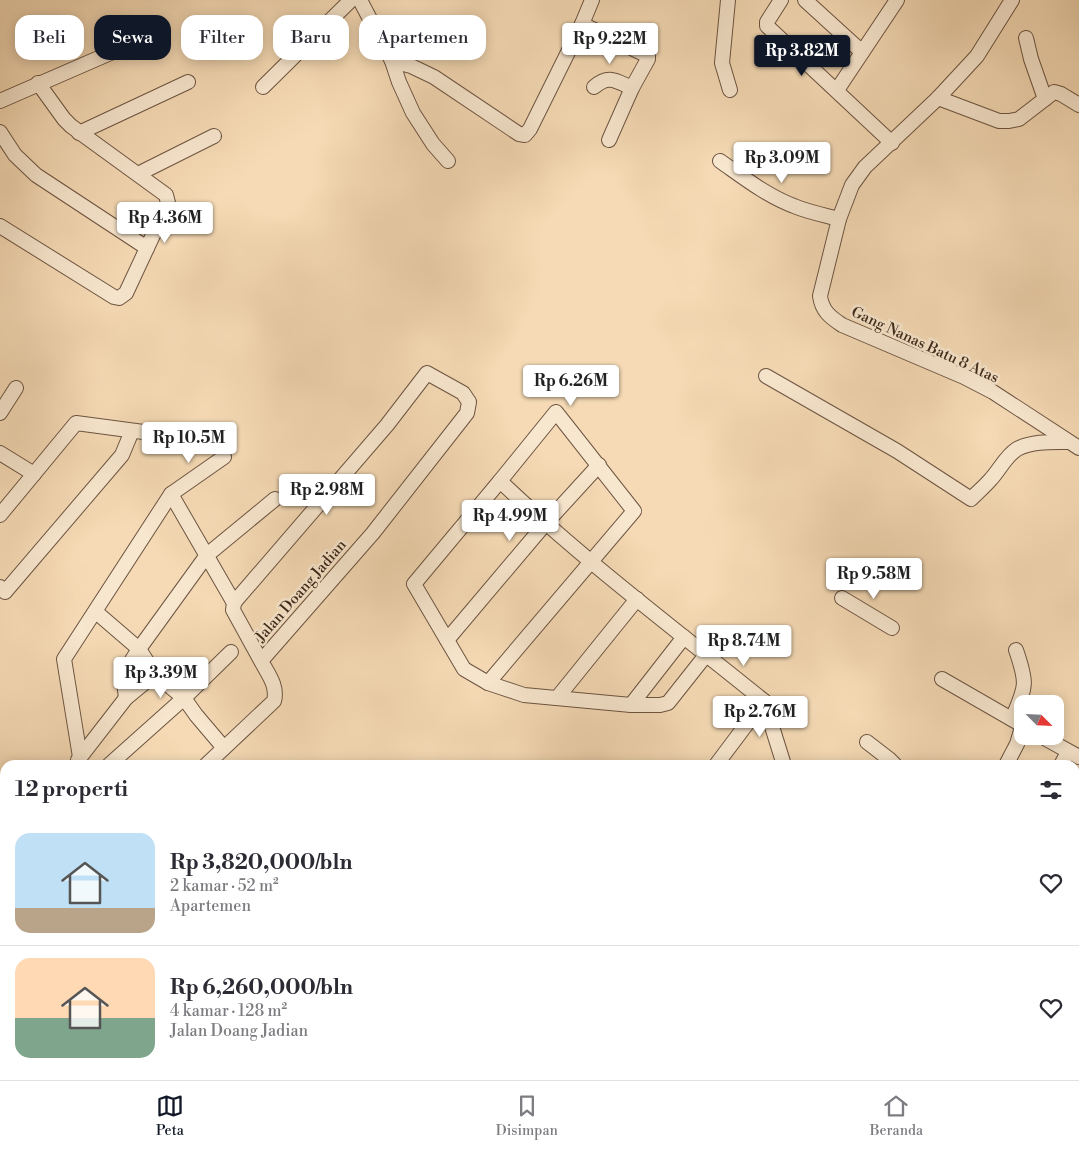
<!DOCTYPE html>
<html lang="id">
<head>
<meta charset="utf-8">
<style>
	:root { --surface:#fff; --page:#f2f2f3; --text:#2b2b33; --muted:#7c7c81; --line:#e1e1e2; --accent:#111827 }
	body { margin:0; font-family:"Libre Bodoni",serif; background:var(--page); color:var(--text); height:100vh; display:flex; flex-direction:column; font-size:19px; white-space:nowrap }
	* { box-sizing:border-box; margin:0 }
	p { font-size:16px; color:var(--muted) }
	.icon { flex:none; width:28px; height:28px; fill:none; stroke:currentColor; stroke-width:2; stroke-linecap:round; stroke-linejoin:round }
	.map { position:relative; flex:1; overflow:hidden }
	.side { position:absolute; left:0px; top:760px; width:1080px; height:320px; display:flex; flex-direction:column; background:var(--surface); border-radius:15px 15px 0 0; box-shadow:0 2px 12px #0003 }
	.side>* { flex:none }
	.banner { position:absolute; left:15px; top:15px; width:500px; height:45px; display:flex; gap:10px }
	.needle { width:32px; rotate:114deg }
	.fabs { position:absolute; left:1014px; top:695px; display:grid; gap:10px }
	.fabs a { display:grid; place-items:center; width:50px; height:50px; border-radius:10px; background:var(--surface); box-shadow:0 2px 12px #0003; font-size:25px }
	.price { position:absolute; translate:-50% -42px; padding:0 11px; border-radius:5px; background:#fff; color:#222; font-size:16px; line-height:32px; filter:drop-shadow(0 1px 2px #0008) }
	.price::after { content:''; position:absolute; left:50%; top:30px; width:15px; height:11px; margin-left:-8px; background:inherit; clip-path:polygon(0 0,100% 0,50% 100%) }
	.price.current { background:var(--accent); color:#fff }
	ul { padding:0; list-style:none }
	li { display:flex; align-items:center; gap:15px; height:125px; padding:0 15px }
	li+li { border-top:1px solid var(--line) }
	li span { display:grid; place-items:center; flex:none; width:140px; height:100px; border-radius:15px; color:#555 }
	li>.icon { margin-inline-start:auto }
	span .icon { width:60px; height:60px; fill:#fffc; stroke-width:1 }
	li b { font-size:21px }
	h2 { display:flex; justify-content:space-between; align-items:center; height:60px; padding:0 15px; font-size:21px }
	.pill { padding:0 18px; border-radius:15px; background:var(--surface); box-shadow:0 2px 12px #0003; font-size:18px; line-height:45px }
	.pill.current { background:var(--accent); color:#fff }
	.dock { display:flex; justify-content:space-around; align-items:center; height:70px; border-top:1px solid var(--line); background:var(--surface); font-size:14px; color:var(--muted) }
	.dock a { display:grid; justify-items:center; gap:2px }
	.dock .current { color:var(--accent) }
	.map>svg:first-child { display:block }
</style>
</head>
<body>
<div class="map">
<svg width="1079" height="1080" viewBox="0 0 1079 1080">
	<rect width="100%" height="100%" fill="#f5dab5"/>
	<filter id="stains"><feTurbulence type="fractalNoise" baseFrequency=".004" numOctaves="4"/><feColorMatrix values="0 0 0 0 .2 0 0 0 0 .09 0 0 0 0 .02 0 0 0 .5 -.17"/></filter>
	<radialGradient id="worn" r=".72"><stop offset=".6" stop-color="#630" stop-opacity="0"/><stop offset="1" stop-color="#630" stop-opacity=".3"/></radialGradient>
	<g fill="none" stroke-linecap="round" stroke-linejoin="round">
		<g stroke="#6c5441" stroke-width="16">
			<g id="street">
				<path d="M360,0L392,61L399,82L413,113L433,144L448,161"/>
				<path d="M728,0L722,63L730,90"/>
				<path d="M781,0L767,22V26L892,143"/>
				<path d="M805,0L862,52"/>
				<path d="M1012,0L977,56L938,98L865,167L852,185L839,219L820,296C822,311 830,317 842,325L964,377L993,392L1079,448"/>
				<path d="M582,24L648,56V59L632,88L609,140"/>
				<path d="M1026,38L1031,59L1045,99"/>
				<path d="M392,61L411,66L434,77L519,134L525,135L530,129L582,24L592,0"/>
				<path d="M263,87L351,0"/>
				<path d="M594,87C609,74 616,81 632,88"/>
				<path d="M837,90L897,0"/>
				<path d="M938,98L999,121H1009L1019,119L1054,92L1061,94L1079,105"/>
				<path d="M0,101L161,31"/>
				<path d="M0,132L15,155L36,175L147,248"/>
				<path d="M79,133L188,82"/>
				<path d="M720,161C743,177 767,196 794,206C808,212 824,215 839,219"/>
				<path d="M138,174L214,136"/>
				<path d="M0,226L114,297L119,298L126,293L168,203L166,195L71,126L64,119L38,83"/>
				<path d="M766,376L897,451L971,499C978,492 985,486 991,479C1000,469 1006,456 1017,449C1032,441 1052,442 1068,442"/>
				<path d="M0,413L16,388"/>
				<path d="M0,453L34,474"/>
				<path d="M171,494L234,603"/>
				<path d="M0,515L76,423L151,433"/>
				<path d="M0,587L5,592L122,455L132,431"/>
				<path d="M842,598L892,628"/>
				<path d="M96,612L139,649L155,674L184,698L196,715L224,748"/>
				<path d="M447,640L545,524L599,465"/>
				<path d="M706,655L668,703L660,705H631L524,695L488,683L464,669L414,584L500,481C583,560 675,629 764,701"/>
				<path d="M942,679L1022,725"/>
				<path d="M488,683L634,511L556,412L500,481"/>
				<path d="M126,698L123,674L139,649L207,555L275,499"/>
				<path d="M557,698L637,599"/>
				<path d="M764,701L784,765"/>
				<path d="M631,705L684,637"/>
				<path d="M1012,719C1026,686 1028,685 1016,650"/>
				<path d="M1041,736L1079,757"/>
				<path d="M867,742L889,759L895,765"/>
				<path d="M80,757L64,659L171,494L224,457"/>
				<path d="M78,760L126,698L155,674"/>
				<path d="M109,765L184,698L231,652"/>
				<path d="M206,765L274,701C278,686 268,674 261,661L373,533L467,413L469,402L463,393L427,373L387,425L238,598L234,603L233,610L261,661"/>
				<path d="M716,765L764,701"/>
				<path d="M1006,765L1017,744L1022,727"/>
				<path d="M1061,765L1068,752"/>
				<path d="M1075,925L1079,927"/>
				<path d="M1075,1038L1079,1033"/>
				<path d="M868,1075L870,1080"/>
				<path d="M1001,1075L1009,1080"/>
				<path d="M19,1080L20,1075"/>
				<path d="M84,1080L85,1075"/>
				<path d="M801,1080L807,1075"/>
				<path d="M1032,1080L1040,1075"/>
			</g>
		</g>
		<g stroke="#3e281a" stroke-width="21">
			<path id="secondary" d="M1064,1080L1069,1075"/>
		</g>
		<use href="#street" stroke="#f8e7cf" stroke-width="14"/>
		<use href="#secondary" stroke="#f8e7cf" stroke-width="19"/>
	</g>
	<g text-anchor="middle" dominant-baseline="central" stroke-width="5" stroke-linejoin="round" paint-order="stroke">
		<g font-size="15" fill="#3e281a" stroke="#f8e7cf">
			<text transform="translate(925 345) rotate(25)">Gang Nanas Batu 8 Atas</text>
			<text transform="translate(301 591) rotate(-49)">Jalan Doang Jadian</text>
		</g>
	</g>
	<rect width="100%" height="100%" filter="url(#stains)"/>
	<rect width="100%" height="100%" fill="url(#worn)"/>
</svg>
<div class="fabs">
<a><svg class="needle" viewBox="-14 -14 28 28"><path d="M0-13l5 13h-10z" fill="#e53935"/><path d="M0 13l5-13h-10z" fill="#7c7c81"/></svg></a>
</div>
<b class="price" style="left:610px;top:65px">Rp 9.22M</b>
<b class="price current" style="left:802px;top:77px">Rp 3.82M</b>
<b class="price" style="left:782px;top:184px">Rp 3.09M</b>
<b class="price" style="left:165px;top:244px">Rp 4.36M</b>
<b class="price" style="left:571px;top:407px">Rp 6.26M</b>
<b class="price" style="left:189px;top:464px">Rp 10.5M</b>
<b class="price" style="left:327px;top:516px">Rp 2.98M</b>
<b class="price" style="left:510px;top:542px">Rp 4.99M</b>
<b class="price" style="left:874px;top:600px">Rp 9.58M</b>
<b class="price" style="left:744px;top:667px">Rp 8.74M</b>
<b class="price" style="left:161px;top:699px">Rp 3.39M</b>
<b class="price" style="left:760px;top:738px">Rp 2.76M</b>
<div class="banner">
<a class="pill">Beli</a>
<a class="pill current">Sewa</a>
<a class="pill">Filter</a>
<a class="pill">Baru</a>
<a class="pill">Apartemen</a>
</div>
<section class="side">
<h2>12 properti<svg class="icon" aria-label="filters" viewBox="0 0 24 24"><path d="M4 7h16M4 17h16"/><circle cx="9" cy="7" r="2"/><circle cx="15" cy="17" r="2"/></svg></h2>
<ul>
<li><span style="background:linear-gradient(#bfe0f5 75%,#b9a48a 0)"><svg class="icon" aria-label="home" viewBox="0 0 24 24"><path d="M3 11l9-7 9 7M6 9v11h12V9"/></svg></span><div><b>Rp 3,820,000/bln</b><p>2 kamar · 52 m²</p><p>Apartemen</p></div><svg class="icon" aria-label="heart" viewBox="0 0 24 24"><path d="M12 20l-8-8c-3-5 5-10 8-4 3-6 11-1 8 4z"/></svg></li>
<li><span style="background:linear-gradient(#ffd9b3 60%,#7fa58c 0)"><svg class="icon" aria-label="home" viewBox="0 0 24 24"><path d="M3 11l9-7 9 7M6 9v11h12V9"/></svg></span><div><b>Rp 6,260,000/bln</b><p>4 kamar · 128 m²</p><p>Jalan Doang Jadian</p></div><svg class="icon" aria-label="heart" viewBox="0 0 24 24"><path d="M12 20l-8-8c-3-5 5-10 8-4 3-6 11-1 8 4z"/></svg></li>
</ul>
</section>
</div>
<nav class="dock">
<a class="current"><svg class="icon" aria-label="map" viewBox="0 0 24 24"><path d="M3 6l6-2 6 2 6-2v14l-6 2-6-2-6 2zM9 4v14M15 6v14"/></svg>Peta</a>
<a><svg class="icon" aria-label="saved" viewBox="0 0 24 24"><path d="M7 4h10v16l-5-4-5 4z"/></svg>Disimpan</a>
<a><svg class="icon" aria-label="home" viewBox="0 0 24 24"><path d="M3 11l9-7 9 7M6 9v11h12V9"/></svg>Beranda</a>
</nav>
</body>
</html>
